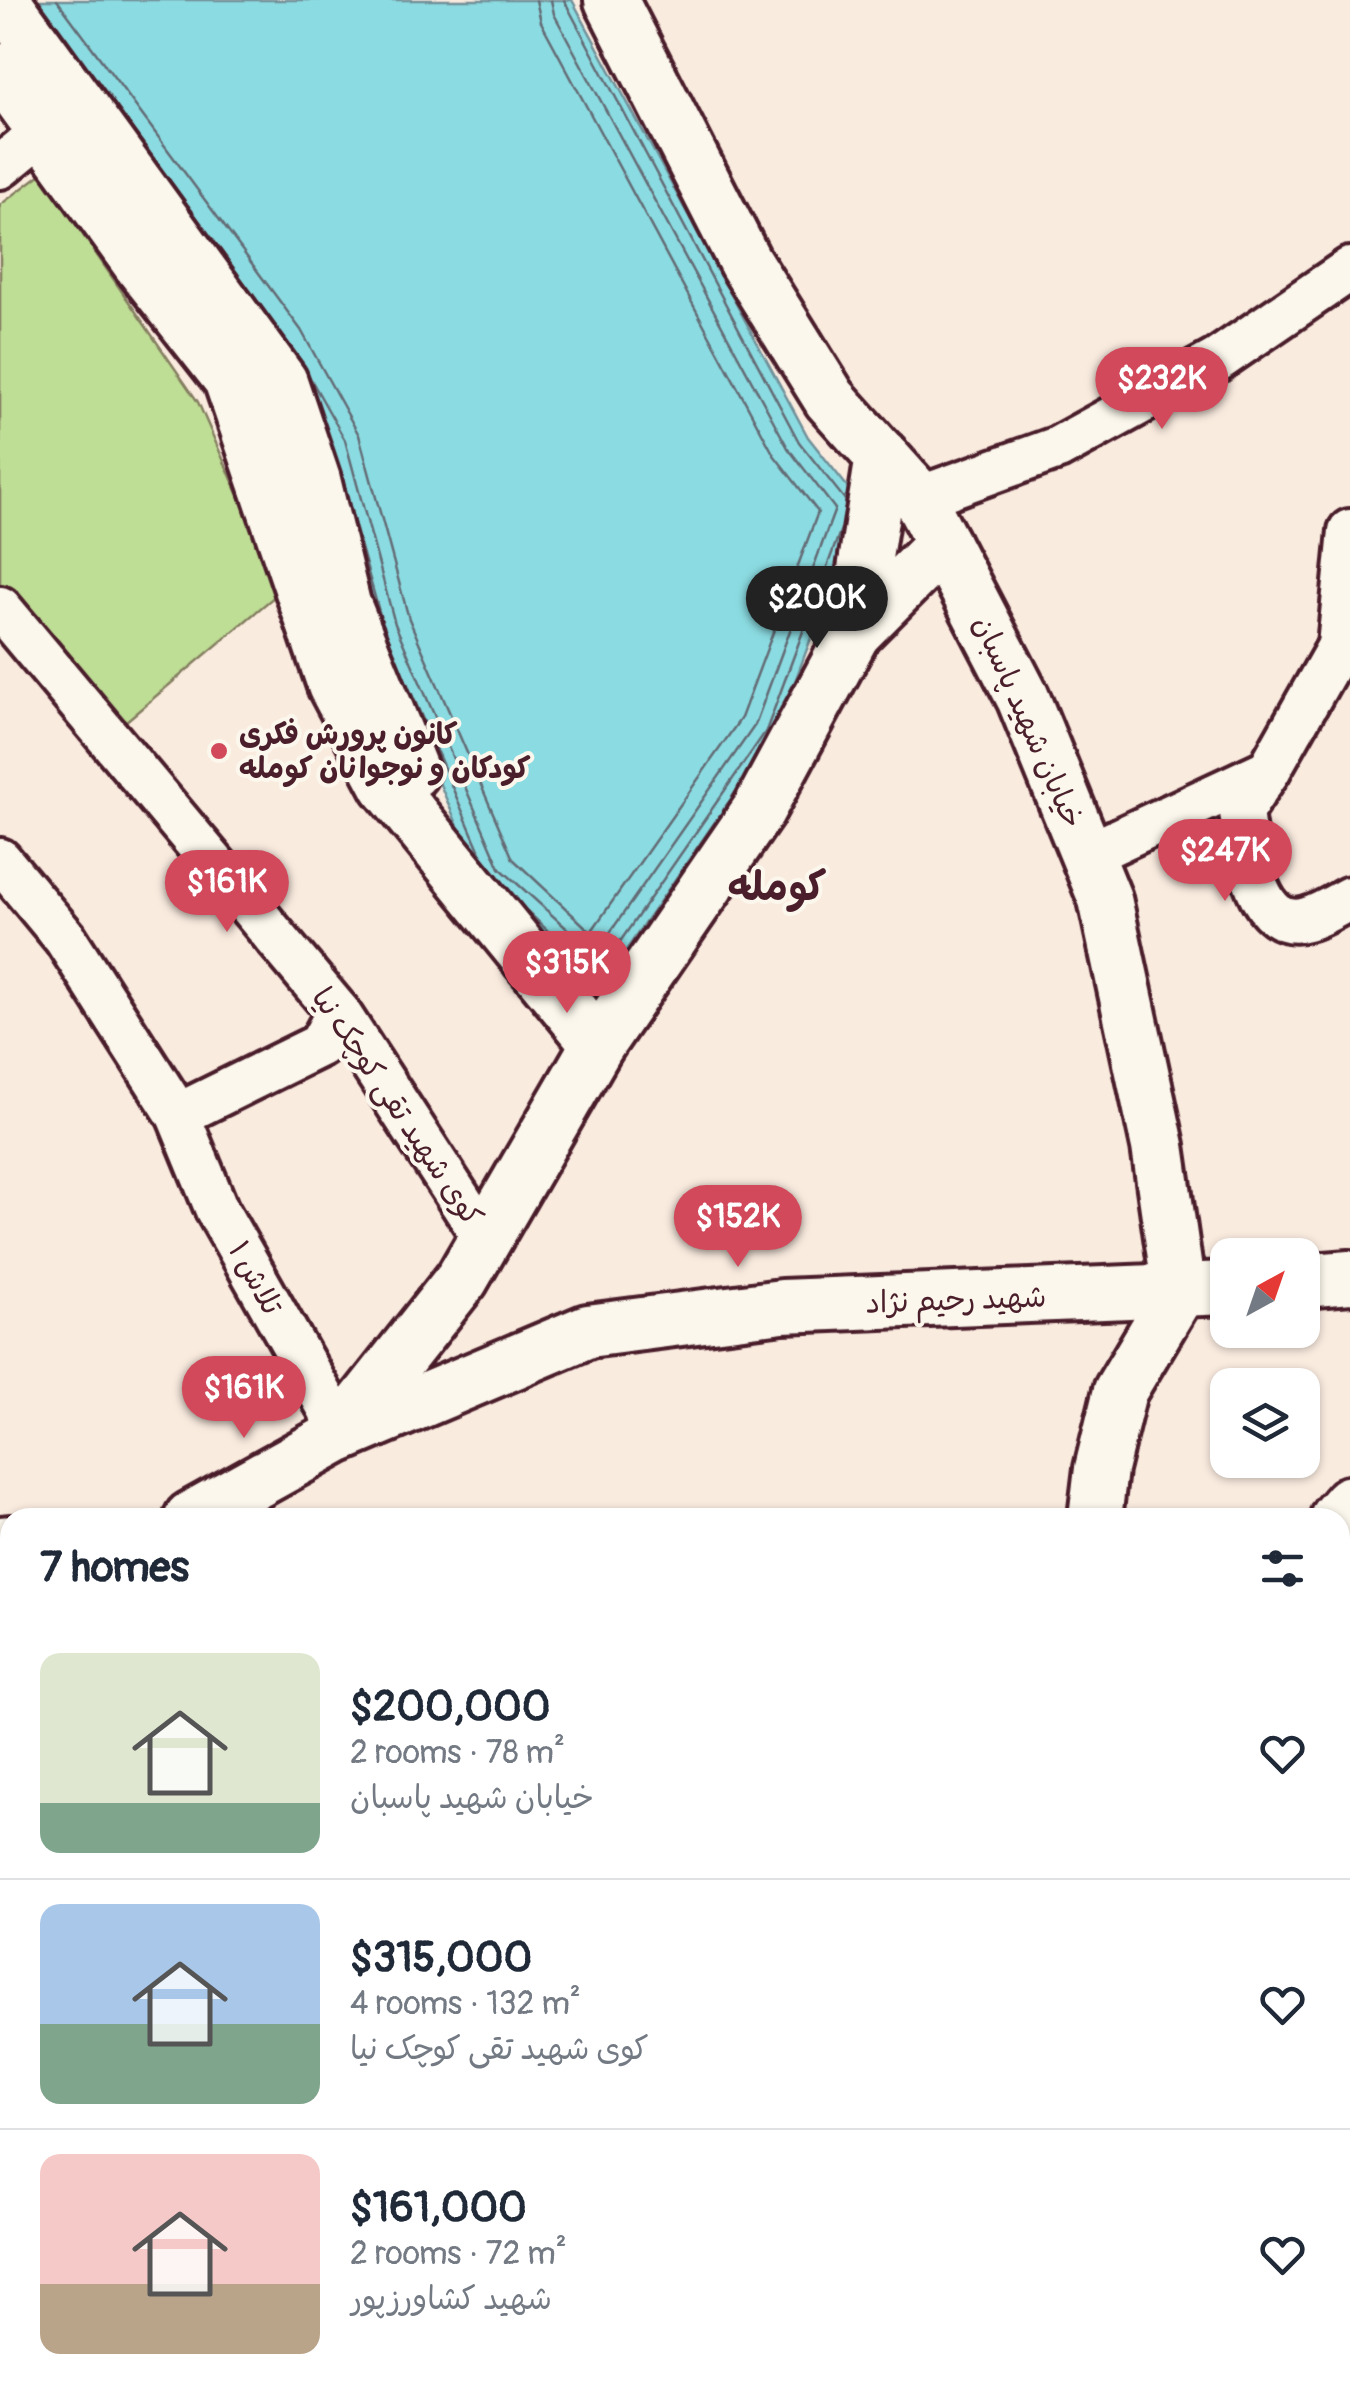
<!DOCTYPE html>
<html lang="en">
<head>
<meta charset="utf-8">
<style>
	:root { --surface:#fff; --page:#f2f2f3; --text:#1f2937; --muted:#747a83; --line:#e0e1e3; --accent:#d1495b }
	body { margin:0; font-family:Pangolin,"Playpen Sans Arabic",sans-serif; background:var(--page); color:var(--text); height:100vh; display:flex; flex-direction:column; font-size:38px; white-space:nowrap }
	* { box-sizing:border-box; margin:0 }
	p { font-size:32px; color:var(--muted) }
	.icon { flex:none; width:55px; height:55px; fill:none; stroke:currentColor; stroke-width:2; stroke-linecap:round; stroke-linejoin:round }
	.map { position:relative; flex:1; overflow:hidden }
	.side { position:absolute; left:0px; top:1508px; width:1350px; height:892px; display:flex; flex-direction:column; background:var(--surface); border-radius:30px 30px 0 0; box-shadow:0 2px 8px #0004 }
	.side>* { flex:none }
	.needle { width:65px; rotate:40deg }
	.buttons { position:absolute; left:1210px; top:1238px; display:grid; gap:20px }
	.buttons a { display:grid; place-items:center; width:110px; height:110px; border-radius:20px; background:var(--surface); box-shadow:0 2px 8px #0004; font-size:50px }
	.price { position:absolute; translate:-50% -85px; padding:0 22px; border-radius:35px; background:var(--accent); color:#fff; font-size:32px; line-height:65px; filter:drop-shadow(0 2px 5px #0008) }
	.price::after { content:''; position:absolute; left:50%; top:60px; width:30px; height:22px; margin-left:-15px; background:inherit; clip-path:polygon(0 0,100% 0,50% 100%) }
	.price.on { background:#222; color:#fff }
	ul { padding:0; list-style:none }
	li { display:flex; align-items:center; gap:30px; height:250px; padding:0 40px }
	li+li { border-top:2px solid var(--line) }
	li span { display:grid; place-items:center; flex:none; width:280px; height:200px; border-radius:20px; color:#555 }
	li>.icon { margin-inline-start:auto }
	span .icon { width:120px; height:120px; fill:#fffc; stroke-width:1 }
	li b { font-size:42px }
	h2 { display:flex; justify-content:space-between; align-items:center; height:120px; padding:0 40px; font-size:42px }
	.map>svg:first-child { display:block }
</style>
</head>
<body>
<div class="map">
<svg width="1350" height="2398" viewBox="0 0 1350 2398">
	<rect width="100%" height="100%" fill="#faebdf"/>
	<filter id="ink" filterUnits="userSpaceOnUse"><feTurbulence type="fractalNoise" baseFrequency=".01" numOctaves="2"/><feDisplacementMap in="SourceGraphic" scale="20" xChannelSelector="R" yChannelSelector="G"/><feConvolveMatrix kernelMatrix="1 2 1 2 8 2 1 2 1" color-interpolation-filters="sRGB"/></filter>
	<g filter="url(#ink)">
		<path fill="#bedd95" stroke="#847e60" stroke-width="2.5" d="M41,174L198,402L281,591L118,728L0,589V205Z"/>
		<path fill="#8bdce2" stroke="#719099" stroke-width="2.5" d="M11,0H572L808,437L861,504L775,735L597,992L482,882L374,631Z"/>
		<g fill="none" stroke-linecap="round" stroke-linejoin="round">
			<g stroke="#646b74" stroke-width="2.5">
				<path d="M39,0L300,360"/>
				<path d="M57,0L301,330L359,435L409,619L513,859L591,932L741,718L818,512L774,455L541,22L536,0"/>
				<path d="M564,0L799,442L846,501"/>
				<path d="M309,376L345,440L395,624L500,868L595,954L755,725L835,509L788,448L554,14L551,0"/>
				<path d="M351,512L380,615"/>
				<path d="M411,692L481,854"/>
				<path d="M527,911L592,973L599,972L766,731L841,529"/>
			</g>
			<g stroke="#4a1f2b" stroke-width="50">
				<g id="minor">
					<path d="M0,167L44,131"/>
					<path d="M919,498L1058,448L1216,361L1350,269"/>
					<path d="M0,608L338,1012L485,1239"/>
					<path d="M1339,646L1350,531"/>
					<path d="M1269,770L1241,812C1246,847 1254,934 1307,919C1322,915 1337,905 1350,898"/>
					<path d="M1087,855L1269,770L1339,646L1350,640"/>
					<path d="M0,860L65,938L178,1115L217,1210L330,1410L337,1437"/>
					<path d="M178,1115L320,1045L338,1012"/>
					<path d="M0,1722L10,1708"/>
					<path d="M1340,2340L1350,2335"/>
					<path d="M405,2390L409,2398"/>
					<path d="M1305,2390L1311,2398"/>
					<path d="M1202,2398L1223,2390"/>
				</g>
			</g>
			<g stroke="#4a1f2b" stroke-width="60">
				<g id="tertiary">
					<path d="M3,0L281,382L314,480L344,604L412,772"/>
					<path d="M611,0L745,262L830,399L919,498L1023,698L1105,899L1158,1146L1179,1292L1120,1391L1101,1469L1095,1518"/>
					<path d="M0,70L142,267L230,379L334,685L387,785L598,1044"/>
					<path d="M882,456L854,633L943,544"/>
					<path d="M1302,1281L1350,1277"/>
					<path d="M341,1432L462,1279L598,1044L758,811L854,633"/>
					<path d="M191,1518L337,1437L588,1331L782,1306L1228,1288"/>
					<path d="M0,1543L10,1542"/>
				</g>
			</g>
			<g stroke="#4a1f2b" stroke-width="62">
				<g id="secondary">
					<path d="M1338,1518L1350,1504"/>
					<path d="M1340,1588L1350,1577"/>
					<path d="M812,2398L817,2390"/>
					<path d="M867,2398L871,2390"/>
				</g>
			</g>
			<use href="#minor" stroke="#fbf7ec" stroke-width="42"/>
			<use href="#tertiary" stroke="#fbf7ec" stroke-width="52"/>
			<use href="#secondary" stroke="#fbf7ec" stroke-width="55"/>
		</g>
	</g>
	<circle fill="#d1495b" stroke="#fbf7ec" stroke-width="4" cx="219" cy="751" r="10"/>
	<g text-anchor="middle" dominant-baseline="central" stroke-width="8" stroke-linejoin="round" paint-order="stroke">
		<g font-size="30" fill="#4a1f2b" stroke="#fbf7ec">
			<text transform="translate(1028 722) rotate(66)">خیابان شهید پاسبان</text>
			<text transform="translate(397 1107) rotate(56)">کوی شهید تقی کوچک نیا</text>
			<text transform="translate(255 1278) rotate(61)">تلاش ۱</text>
			<text transform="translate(956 1300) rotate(-2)">شهید رحیم نژاد</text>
		</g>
		<g font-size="30" font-weight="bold" fill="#4a1f2b" stroke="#fbf7ec" text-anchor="start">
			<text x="239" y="734">کانون پرورش فکری<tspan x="239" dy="34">کودکان و نوجوانان کومله</tspan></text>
		</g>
		<g font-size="40" font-weight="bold" fill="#4a1f2b" stroke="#fbf7ec">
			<text x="777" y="887">کومله</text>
		</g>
	</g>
</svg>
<div class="buttons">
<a><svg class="needle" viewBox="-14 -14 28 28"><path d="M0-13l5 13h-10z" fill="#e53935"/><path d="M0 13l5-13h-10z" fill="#747a83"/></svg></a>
<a><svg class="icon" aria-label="layers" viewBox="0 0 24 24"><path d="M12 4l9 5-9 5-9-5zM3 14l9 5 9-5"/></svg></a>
</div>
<b class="price" style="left:1162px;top:432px">$232K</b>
<b class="price on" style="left:817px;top:651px">$200K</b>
<b class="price" style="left:1225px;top:904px">$247K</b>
<b class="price" style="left:227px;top:935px">$161K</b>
<b class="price" style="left:567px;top:1016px">$315K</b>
<b class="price" style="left:738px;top:1270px">$152K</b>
<b class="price" style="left:244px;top:1441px">$161K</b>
<section class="side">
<h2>7 homes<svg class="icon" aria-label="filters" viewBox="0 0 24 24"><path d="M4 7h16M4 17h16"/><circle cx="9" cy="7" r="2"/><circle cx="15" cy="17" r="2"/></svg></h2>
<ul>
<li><span style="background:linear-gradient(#dfe7d0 75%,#7fa58c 0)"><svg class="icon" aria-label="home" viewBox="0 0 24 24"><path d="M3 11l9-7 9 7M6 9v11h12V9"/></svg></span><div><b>$200,000</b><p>2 rooms · 78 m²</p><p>خیابان شهید پاسبان</p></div><svg class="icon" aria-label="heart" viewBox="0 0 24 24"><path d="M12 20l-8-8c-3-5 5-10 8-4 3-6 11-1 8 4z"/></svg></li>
<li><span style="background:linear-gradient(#a9c7e8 60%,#7fa58c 0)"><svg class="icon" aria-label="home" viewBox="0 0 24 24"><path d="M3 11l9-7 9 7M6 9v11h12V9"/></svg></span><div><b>$315,000</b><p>4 rooms · 132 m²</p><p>کوی شهید تقی کوچک نیا</p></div><svg class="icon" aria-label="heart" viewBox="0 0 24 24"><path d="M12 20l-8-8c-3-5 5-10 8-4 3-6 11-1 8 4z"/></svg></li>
<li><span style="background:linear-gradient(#f6c9c9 65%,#b9a48a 0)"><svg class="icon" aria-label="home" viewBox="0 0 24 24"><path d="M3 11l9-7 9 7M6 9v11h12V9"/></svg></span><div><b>$161,000</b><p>2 rooms · 72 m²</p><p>شهید کشاورزپور</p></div><svg class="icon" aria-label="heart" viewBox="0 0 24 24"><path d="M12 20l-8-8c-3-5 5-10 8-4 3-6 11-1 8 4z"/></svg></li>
</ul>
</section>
</div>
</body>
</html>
